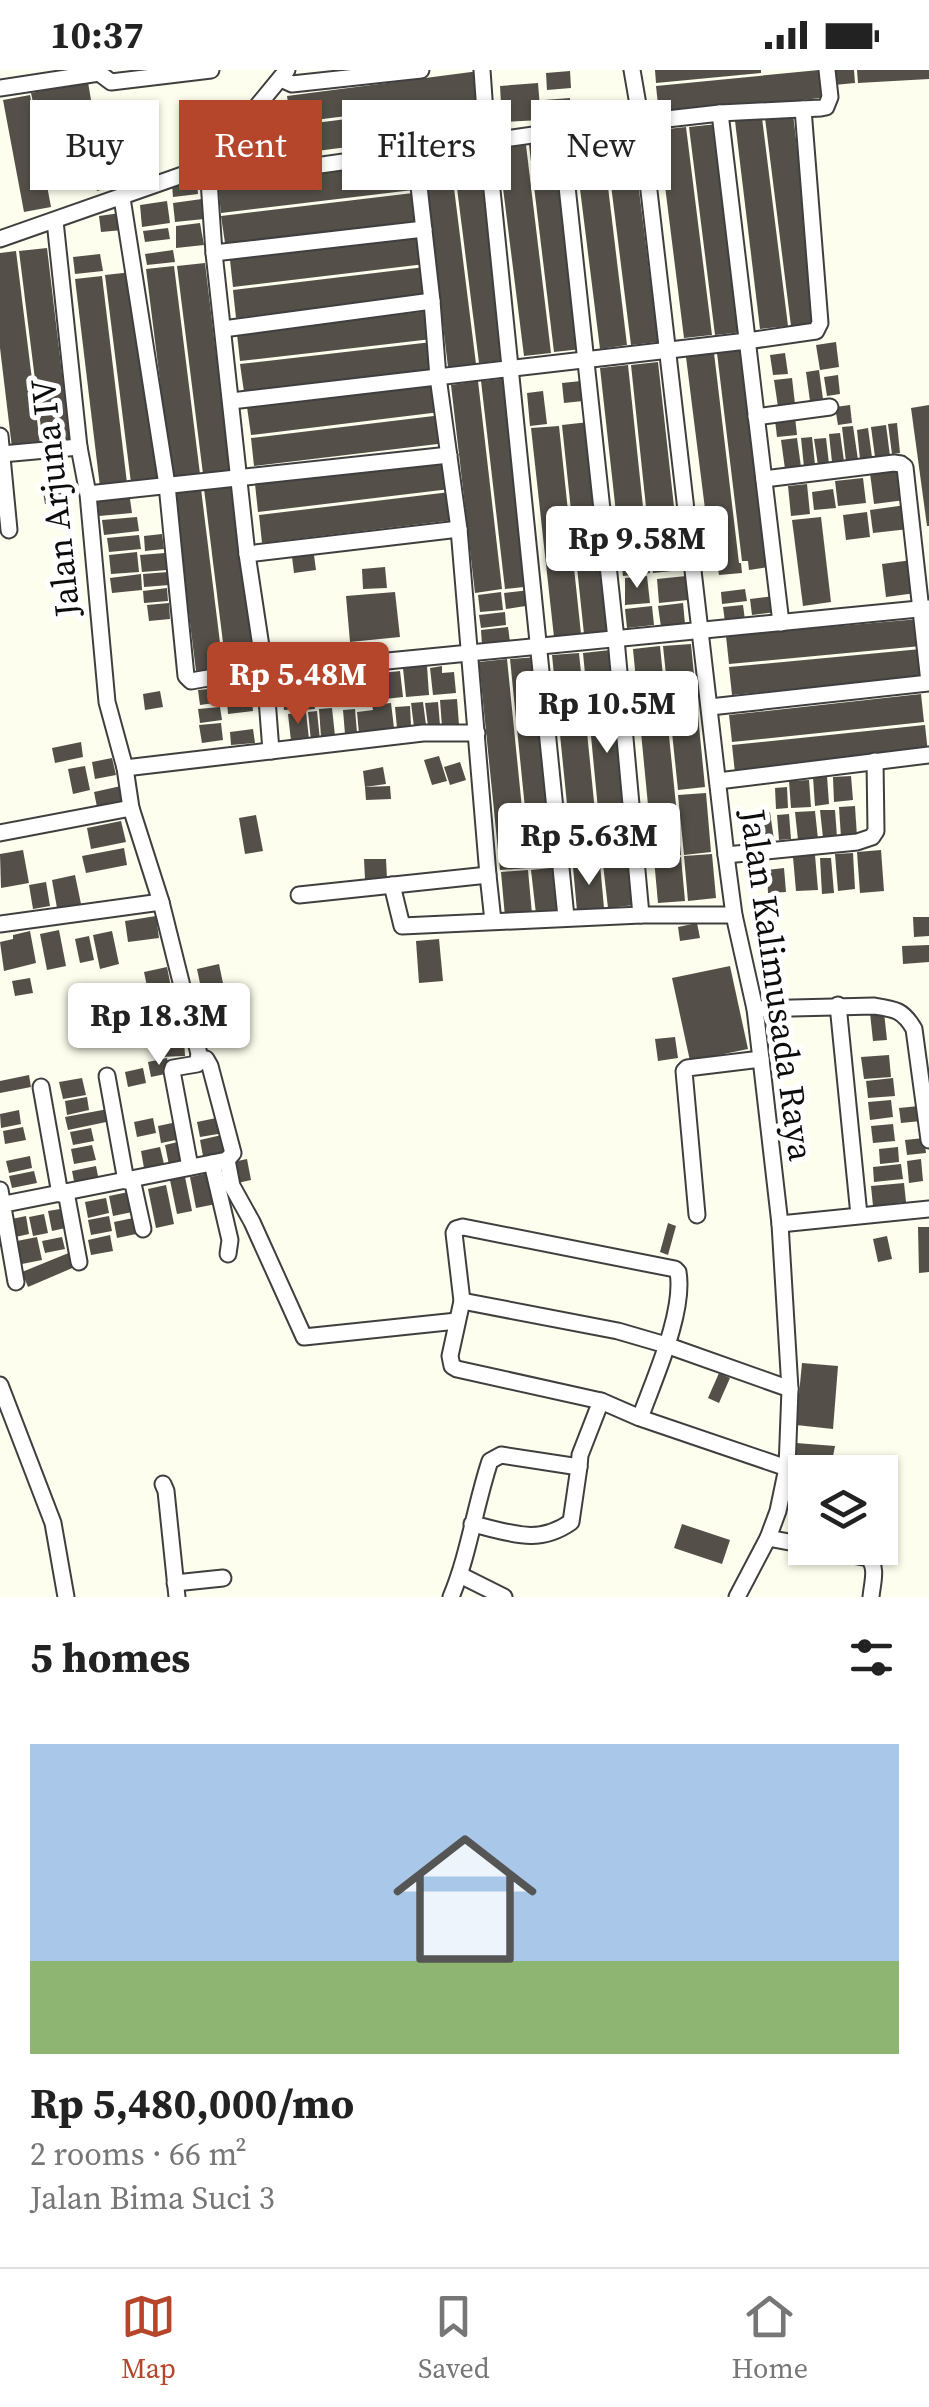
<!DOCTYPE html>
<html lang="en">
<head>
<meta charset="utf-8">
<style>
	:root { --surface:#fff; --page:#f2f2f2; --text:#222; --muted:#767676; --line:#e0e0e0; --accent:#b6462b }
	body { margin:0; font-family:"Source Serif 4",serif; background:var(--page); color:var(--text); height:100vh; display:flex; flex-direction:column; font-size:38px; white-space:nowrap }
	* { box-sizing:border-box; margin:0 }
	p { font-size:32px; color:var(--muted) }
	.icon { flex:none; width:55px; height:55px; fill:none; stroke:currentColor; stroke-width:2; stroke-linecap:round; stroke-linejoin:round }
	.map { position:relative; height:1527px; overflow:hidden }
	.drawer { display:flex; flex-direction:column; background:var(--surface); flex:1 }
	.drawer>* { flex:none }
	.hud { position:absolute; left:30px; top:30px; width:870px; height:90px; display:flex; gap:20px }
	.buttons { position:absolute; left:788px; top:1385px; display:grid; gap:20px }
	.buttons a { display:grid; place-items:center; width:110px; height:110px; border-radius:0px; background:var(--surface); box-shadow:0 2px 8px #0004; font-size:50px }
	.price { position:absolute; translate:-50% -85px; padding:0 22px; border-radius:10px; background:#fff; color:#222; font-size:32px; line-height:65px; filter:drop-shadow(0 2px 5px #0008) }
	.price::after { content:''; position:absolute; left:50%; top:60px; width:30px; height:22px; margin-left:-15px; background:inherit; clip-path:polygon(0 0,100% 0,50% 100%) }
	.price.current { background:var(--accent); color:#fff }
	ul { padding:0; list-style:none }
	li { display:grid; align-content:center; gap:20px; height:530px; padding:0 30px }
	li span { display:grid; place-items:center; height:310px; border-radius:0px; color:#555 }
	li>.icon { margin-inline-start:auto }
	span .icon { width:180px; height:180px; fill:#fffc; stroke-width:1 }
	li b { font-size:42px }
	h2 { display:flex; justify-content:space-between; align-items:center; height:120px; padding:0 30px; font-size:42px }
	.tag { padding:0 35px; border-radius:0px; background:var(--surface); box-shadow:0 2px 8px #0004; font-size:35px; line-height:90px }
	.tag.current { background:var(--accent); color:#fff }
	.status { display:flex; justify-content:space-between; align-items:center; height:70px; padding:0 50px; background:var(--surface); direction:ltr }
	.status svg { height:28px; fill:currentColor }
	.tabs { display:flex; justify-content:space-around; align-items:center; height:140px; border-top:2px solid var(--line); background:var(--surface); font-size:28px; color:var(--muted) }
	.tabs a { display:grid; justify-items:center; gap:5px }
	.tabs .current { color:var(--accent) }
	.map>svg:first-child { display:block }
</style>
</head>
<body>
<div class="status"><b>10:37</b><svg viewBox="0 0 49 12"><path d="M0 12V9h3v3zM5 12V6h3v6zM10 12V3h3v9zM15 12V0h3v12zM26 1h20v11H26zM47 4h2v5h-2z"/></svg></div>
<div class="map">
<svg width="929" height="1527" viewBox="0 0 929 1527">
	<rect width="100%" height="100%" fill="#fdfeed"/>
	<g fill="#545049">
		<path d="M655,0H761V3L656,13Z"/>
		<path d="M819,0L821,28L659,44L656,16Z"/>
		<path d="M833,0H854L855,13L834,15Z"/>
		<path d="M857,0H929V9L858,13Z"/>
		<path d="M479,1L482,29L291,53L287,26Z"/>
		<path d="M570,1L571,18L547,20L546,3Z"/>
		<path d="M88,12L93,42L37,52L31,23Z"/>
		<path d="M538,13L541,50L502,52L500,16Z"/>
		<path d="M30,25L51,137L24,142L3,30Z"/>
		<path d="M570,28L571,52L546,54L544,30Z"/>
		<path d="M482,32L485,59L294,84L291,56Z"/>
		<path d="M285,37L288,57L271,59L269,39Z"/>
		<path d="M793,44L818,252L791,256L765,48Z"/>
		<path d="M762,48L788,256L760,259L735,51Z"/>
		<path d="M717,54L742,262L715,265L689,57Z"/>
		<path d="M686,57L712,265L684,268L658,60Z"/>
		<path d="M155,59L157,96L121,98L119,61Z"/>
		<path d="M288,60L291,83L279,85L276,61Z"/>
		<path d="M632,64L658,272L631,275L605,67Z"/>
		<path d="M275,65L277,85L256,87L254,68Z"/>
		<path d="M602,67L627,275L600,279L574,71Z"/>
		<path d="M556,71L582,279L554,282L529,75Z"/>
		<path d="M526,75L551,283L524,286L498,78Z"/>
		<path d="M481,82L506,290L479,293L453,86Z"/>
		<path d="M113,86L121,115L97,121L89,92Z"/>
		<path d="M450,86L476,294L448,297L423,89Z"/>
		<path d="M409,92L413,120L221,143L218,115Z"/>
		<path d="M197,112L198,124L173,127L172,115Z"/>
		<path d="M413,123L416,151L225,173L221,146Z"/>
		<path d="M202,129L204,149L175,152L173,133Z"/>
		<path d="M167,131L170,153L142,157L140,135Z"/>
		<path d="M120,143L123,160L101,162L99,146Z"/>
		<path d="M200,153L204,175L176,178V156Z"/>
		<path d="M168,158L170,169L145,172L143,161Z"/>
		<path d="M421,167L425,194L233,217L230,190Z"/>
		<path d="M47,178L70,371L43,374L19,181Z"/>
		<path d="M173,180L175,192L147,195L145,184Z"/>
		<path d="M16,181L40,374L12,378L0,278V183Z"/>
		<path d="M100,184L103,201L75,204L73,187Z"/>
		<path d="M205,193L230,400L203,404L177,196Z"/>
		<path d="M174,196L200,404L172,407L146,199Z"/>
		<path d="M425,197L428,225L236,248L233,220Z"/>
		<path d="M132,202L158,410L131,413L105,205Z"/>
		<path d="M102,206L127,413L100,417L75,209Z"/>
		<path d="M428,241L432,269L240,291L237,264Z"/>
		<path d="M432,272L435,299L244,322L240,294Z"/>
		<path d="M836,272L839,297L820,300L816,275Z"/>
		<path d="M744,280L769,497L749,500L748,491H742L717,283Z"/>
		<path d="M714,283L739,493H741L742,503L719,505L717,494L712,495L686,287Z"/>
		<path d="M785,283L788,304L773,305L770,285Z"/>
		<path d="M658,292L681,500L653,503L631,295Z"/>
		<path d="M628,295L650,503L623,506L600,298Z"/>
		<path d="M819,300L823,329L810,331L806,302Z"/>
		<path d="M838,305L840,324L827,326L824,307Z"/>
		<path d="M509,308L533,516L505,519L481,311Z"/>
		<path d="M792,308L795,334L778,337L774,310Z"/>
		<path d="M478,311L502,519L475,523L451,315Z"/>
		<path d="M581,311L583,331L564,333L562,313Z"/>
		<path d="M436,315L440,342L251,365L247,337Z"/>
		<path d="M543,321L547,354L530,356L527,323Z"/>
		<path d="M850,335L852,353L838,355L835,337Z"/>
		<path d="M929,335V456H927L911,338Z"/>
		<path d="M442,345L446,373L254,396L251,368Z"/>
		<path d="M795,347L797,365L777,367L775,350Z"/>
		<path d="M589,352L612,561L584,564L562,355Z"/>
		<path d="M897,353L900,383L892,384L888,354Z"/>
		<path d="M886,355L890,386L875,387L871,357Z"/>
		<path d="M559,356L581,564L554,567L531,358Z"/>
		<path d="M853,356L858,390L846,392L842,357Z"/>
		<path d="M868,358L872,387L860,389L857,360Z"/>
		<path d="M840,363L844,391L832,392L829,364Z"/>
		<path d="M812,367L815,395L804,397L801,368Z"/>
		<path d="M797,368L801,397L785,399L781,370Z"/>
		<path d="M826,368L829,394L818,395L814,369Z"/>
		<path d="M447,391L450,419L258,442L255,414Z"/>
		<path d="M901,399L905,430L874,434L870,403Z"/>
		<path d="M863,408L866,433L838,436L835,411Z"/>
		<path d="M807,414L810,444L791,446L788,416Z"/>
		<path d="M232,416L254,594L226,597L204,419Z"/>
		<path d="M65,418L68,430L45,434L43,422Z"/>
		<path d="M201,419L223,597L196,601L174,423Z"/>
		<path d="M833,419L836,438L814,440L812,422Z"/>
		<path d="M129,422L132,443L99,446L97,425Z"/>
		<path d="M450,422L454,450L262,473L259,445Z"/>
		<path d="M906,435L909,459L873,463L870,440Z"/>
		<path d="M867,442L870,467L846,470L843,445Z"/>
		<path d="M137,447L139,461L104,465L102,450Z"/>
		<path d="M821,447L831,532L803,536L792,450Z"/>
		<path d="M162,464L164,479L145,481L144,466Z"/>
		<path d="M139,465L141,479L109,482L107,468Z"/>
		<path d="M137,482L139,502L111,504L109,485Z"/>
		<path d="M165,483L167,500L142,502L140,485Z"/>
		<path d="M314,485L316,500L294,503L292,487Z"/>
		<path d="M912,490L916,523L886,527L882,494Z"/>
		<path d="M385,497L387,518L363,519L362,499Z"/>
		<path d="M168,502L169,515L144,517L143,504Z"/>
		<path d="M141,504L142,520L112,523L110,508Z"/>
		<path d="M647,506L650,533L625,535V508Z"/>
		<path d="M686,506L688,530L659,533L657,509Z"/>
		<path d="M167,518L168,531L144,533L143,521Z"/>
		<path d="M745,519L747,531L722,534L721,522Z"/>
		<path d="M530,520L532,535L506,539L504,523Z"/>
		<path d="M395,522L400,567L350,572L346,526Z"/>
		<path d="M501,522L503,540L480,542L478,525Z"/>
		<path d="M774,526L776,542L752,545L750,529Z"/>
		<path d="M169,533L170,549L149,551L147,535Z"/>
		<path d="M683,533L685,554L661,557L658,536Z"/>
		<path d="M743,535L745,550L725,552L723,537Z"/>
		<path d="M652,536L654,555L627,558L625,539Z"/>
		<path d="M505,542L506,555L481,558L479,545Z"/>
		<path d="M919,549L921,576L729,594L726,566Z"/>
		<path d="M508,557L510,572L482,575L481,560Z"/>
		<path d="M691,574L705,717L678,720L663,576Z"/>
		<path d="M660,576L681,785L653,787L633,579Z"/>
		<path d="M921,579L924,607L732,625L729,597Z"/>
		<path d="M610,580L631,788L603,791L583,583Z"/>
		<path d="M579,583L600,791L573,794L552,585Z"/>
		<path d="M538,587L558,795L531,798L510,589Z"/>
		<path d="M507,589L528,798L500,800L479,592Z"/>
		<path d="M427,596L429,625L406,627L403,598Z"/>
		<path d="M442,596V603L454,602L456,623L433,625L430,598Z"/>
		<path d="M400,601L403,627L385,629L382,603Z"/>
		<path d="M342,603L345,634L333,635L330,604Z"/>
		<path d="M379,604L381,629L368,631L365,606Z"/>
		<path d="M364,606L366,633L349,635L346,608Z"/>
		<path d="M328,608L330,634L319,636L316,609Z"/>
		<path d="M251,612L252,625L230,628L228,614Z"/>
		<path d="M297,617L299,639L284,640L282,619Z"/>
		<path d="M219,618L221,632L200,635L198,620Z"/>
		<path d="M312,618L315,639L302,640L300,619Z"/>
		<path d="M160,621L163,637L145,640L143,624Z"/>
		<path d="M921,624L924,652L732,672L729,645Z"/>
		<path d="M252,629L253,641L228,644L227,632Z"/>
		<path d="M457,629L459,655L442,657L440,630Z"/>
		<path d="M423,632L426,655L414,657L411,633Z"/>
		<path d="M438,632L440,655L428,656L425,633Z"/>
		<path d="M391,633L394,658L374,660V663L359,664L357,642L373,640L372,635Z"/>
		<path d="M410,636L411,656L397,658L395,637Z"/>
		<path d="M220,637L222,650L200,653L198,639Z"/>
		<path d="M332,638L335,666L321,667L319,639Z"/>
		<path d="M355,639L357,663L345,664L343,640Z"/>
		<path d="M317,641L320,670L311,671L308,642Z"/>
		<path d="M306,642L309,669L291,671L288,644Z"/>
		<path d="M221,653L223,670L202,673L199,655Z"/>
		<path d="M925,655L928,683L735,703L732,675Z"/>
		<path d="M253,659L255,673L231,675L230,662Z"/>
		<path d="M81,672L83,687L55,693L52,678Z"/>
		<path d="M439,686L447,711L432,715L424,690Z"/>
		<path d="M112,688L116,705L95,709L92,692Z"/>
		<path d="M460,692L466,710L450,715L444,697Z"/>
		<path d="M85,696L90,720L73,724L68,699Z"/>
		<path d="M383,697L386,714L365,717L363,701Z"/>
		<path d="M827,706L829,734L815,736L813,707Z"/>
		<path d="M851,706L853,730L834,732L833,707Z"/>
		<path d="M809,710L811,737L791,738L789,711Z"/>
		<path d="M121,716L124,732L97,737L94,722Z"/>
		<path d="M390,716L391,729L366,730L365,717Z"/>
		<path d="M787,717L788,738L776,739L775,718Z"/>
		<path d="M706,723L711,782L684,785L678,725Z"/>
		<path d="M855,736L857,767L841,768L839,737Z"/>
		<path d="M820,740H835L837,767L823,768Z"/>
		<path d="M815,741L818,769L798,770L795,742Z"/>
		<path d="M770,742L774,770L748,774L744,746Z"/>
		<path d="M789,744L791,769L779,770L777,745Z"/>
		<path d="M256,745L263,781L245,784L239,748Z"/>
		<path d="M121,751L126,772L91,779L87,758Z"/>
		<path d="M124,778L127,795L86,803L82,786Z"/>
		<path d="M23,780L29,813L1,818L0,784Z"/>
		<path d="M881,780L884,821L860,823L857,782Z"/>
		<path d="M853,783L855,819L838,821L835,784Z"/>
		<path d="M712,784L716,828L688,831L684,786Z"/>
		<path d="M815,785L818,820L796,821L793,787Z"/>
		<path d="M681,787L685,831L658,833L654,789Z"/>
		<path d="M820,788H831L834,823L822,824Z"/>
		<path d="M364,789H386L387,809H365Z"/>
		<path d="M631,791L635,835L608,838L603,794Z"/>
		<path d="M600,794L604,838L577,841L573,797Z"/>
		<path d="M559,797L563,841L536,844L531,800Z"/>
		<path d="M784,798L786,822L768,823L767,800Z"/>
		<path d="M528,800L532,844L505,847L501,802Z"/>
		<path d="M75,805L81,834L57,838L52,810Z"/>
		<path d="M46,812L50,836L33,839L29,815Z"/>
		<path d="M156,846L159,868L128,872L125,851Z"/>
		<path d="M913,847H929V866L914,867Z"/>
		<path d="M697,853L700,868L680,871L678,857Z"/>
		<path d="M59,860L66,896L47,900L40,864Z"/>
		<path d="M30,861L36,893L4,901L0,872L13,869V865Z"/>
		<path d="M112,861L119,894L100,899L93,865Z"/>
		<path d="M89,866L94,890L80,893L75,869Z"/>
		<path d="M439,869L443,911L419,913L416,871Z"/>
		<path d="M929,875V892L903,894L902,876Z"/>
		<path d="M219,894L229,942L207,947L197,899Z"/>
		<path d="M730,896L748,979L690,991L672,908Z"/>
		<path d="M167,897L172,922L149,926L144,902Z"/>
		<path d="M30,908L33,923L15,926L12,911Z"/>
		<path d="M884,942L887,970L873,971L870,943Z"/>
		<path d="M185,948L187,961L162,966L159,953Z"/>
		<path d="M675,967L678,988L658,991L655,969Z"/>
		<path d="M184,969L185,986L159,987L158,970Z"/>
		<path d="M889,985L891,1007L864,1009L861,987Z"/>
		<path d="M167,988L170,1003L151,1007L148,992Z"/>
		<path d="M143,998L146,1013L128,1017L125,1002Z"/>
		<path d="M29,1005L31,1017L0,1023V1011Z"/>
		<path d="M82,1008L86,1025L63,1029L59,1012Z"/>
		<path d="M893,1008L895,1026L868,1028L866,1011Z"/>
		<path d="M87,1027L89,1040L67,1045L65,1031Z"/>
		<path d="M891,1030L893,1047L870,1050L868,1032Z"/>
		<path d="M919,1036L921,1051L901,1053L899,1038Z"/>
		<path d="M108,1039L111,1051L68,1060L65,1047Z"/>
		<path d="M19,1040L21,1054L1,1058L0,1044Z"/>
		<path d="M221,1047L224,1063L200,1067L197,1052Z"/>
		<path d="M153,1048L156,1063L137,1067L134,1052Z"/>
		<path d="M177,1052L181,1069L161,1073L158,1056Z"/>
		<path d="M893,1054L895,1071L873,1073L871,1056Z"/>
		<path d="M23,1057L26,1070L5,1074L3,1061Z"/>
		<path d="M91,1058L94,1071L73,1075L70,1062Z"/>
		<path d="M226,1064L229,1081L203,1086L200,1070Z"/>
		<path d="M924,1068L926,1083L907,1085L905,1070Z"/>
		<path d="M182,1071L186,1092L169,1095L165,1075Z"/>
		<path d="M92,1075L96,1090L74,1094L71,1079Z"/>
		<path d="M160,1077L164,1094L144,1098L141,1081Z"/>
		<path d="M898,1077L899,1092L880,1094L879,1079Z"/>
		<path d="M30,1086L32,1098L9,1103L6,1091Z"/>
		<path d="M247,1089L251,1110L233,1114L228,1093Z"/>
		<path d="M921,1089L923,1111L909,1113L907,1091Z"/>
		<path d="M901,1094L903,1109L874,1112L873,1097Z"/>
		<path d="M96,1096L99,1111L75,1116L72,1101Z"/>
		<path d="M34,1101L37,1113L12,1118L9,1106Z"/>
		<path d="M209,1103L216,1134L196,1138L190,1107Z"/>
		<path d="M185,1107L192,1141L177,1144L170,1110Z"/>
		<path d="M904,1113L906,1132L873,1136L871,1116Z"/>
		<path d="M166,1115L174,1154L156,1158L148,1119Z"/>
		<path d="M133,1121L137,1141L113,1146L109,1126Z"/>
		<path d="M106,1128L109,1143L88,1148L85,1132Z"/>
		<path d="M66,1138L70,1157L52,1161L48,1141Z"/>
		<path d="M44,1144L48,1163L33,1166L29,1147Z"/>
		<path d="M26,1146L29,1164L11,1168L7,1150Z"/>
		<path d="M109,1146L112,1161L91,1165L88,1150Z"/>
		<path d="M138,1147L141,1163L117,1168L114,1152Z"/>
		<path d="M668,1153L676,1156L668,1185L660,1182Z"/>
		<path d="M918,1157H929V1202L919,1203Z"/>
		<path d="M110,1165L113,1181L91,1185L88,1170Z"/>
		<path d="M887,1166L892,1189L878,1192L873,1169Z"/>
		<path d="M37,1167L42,1190L17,1195L12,1172Z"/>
		<path d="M62,1167L65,1179L45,1183L42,1171Z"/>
		<path d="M71,1182L77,1196L28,1217L22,1202Z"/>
		<path d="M802,1293L838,1296L833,1359L796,1355Z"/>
		<path d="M719,1303L730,1308L719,1333L708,1328Z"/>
		<path d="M796,1373L835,1376L830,1402H805V1423L789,1421Z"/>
		<path d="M682,1454L730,1470L722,1494L674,1478Z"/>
	</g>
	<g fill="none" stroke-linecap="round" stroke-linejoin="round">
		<g stroke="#3f3f3f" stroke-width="19">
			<g id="minor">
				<path d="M482,0L487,71L566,847"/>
				<path d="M632,0L641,52L726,785L734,845L755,939L761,989L780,1154L790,1319L787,1398L778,1441L768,1468L737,1527"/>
				<path d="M281,9L292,14L421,0"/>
				<path d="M0,18L99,3L111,12L211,0"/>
				<path d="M720,43L781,553"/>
				<path d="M561,61L616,569L641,845"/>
				<path d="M415,81L432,231L438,307L459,459L488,805L493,851"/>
				<path d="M208,96L214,183L247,484L265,603L271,681"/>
				<path d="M208,111L561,61L720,43L821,38L826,37L830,27L827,0"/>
				<path d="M122,128L167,415L186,606L191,611L243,602"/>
				<path d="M55,151L79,377L88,424L107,632L125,698L131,738L161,832L199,984L197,994L173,998L172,1001L190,1097"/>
				<path d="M0,169L208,96L287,0"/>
				<path d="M214,183L424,159"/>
				<path d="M223,259L432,231"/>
				<path d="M231,331L747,271L816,261L820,253L803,39"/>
				<path d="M756,347L830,337"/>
				<path d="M0,366L9,460"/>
				<path d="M2,384L79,377"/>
				<path d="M764,409L894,393L901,394L905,397L929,612"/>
				<path d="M88,424L449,385"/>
				<path d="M247,484L459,459"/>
				<path d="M265,603L929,538"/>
				<path d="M710,637L929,613"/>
				<path d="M125,698L423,663H477"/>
				<path d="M718,711L929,685"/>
				<path d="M0,763L131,738"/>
				<path d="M726,785L857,772L872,767L876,761L875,691"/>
				<path d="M392,815L402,856L641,845H734"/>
				<path d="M299,825L488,805"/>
				<path d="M0,854L161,832"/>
				<path d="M838,935L859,1145"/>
				<path d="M755,939L874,936C895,939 903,940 914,959L929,1070"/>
				<path d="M199,991L206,989L210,996L233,1083L227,1090L232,1116L252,1152L304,1267L457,1251"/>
				<path d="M107,1006L126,1111"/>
				<path d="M41,1017L60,1124"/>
				<path d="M212,1093L230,1170L228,1184"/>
				<path d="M132,1109L143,1159"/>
				<path d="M0,1120L16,1212"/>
				<path d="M66,1122L79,1192"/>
				<path d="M0,1135L227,1090"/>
				<path d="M697,1145L684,1001L687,998L761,989"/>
				<path d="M780,1154L929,1139"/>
				<path d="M462,1231L618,1261L666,1275L790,1319"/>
				<path d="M0,1315L53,1453L66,1527"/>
				<path d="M640,1348C654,1309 685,1242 678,1202L675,1199L463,1157L456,1159L454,1163L462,1231L450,1286L452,1296L457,1299L601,1331L640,1348L787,1398"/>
				<path d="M163,1414L166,1421L177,1527"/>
				<path d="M472,1454C509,1462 537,1476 571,1452L579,1397"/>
				<path d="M768,1468L805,1475"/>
				<path d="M817,1478L868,1488C878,1497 872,1514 871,1527"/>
				<path d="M460,1505L504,1527"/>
				<path d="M175,1513L223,1508"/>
				<path d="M451,1527C469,1484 475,1436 490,1391L501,1385L579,1397L580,1385L601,1331"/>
			</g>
		</g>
		<use href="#minor" stroke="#fff" stroke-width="15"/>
	</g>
	<g text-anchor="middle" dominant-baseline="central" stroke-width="10" stroke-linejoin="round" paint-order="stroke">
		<g font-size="35" fill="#0c0c0c" stroke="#fff">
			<text transform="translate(55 428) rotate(-96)">Jalan Arjuna IV</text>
			<text transform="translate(777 915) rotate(82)">Jalan Kalimusada Raya</text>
		</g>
	</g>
</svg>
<div class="buttons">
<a><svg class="icon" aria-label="layers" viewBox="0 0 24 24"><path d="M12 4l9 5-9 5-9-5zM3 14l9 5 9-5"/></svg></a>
</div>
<b class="price" style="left:637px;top:521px">Rp 9.58M</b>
<b class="price current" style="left:298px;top:657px">Rp 5.48M</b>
<b class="price" style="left:607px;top:686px">Rp 10.5M</b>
<b class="price" style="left:589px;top:818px">Rp 5.63M</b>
<b class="price" style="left:159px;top:998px">Rp 18.3M</b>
<div class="hud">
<a class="tag">Buy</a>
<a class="tag current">Rent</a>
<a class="tag">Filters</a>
<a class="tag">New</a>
</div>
</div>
<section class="drawer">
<h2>5 homes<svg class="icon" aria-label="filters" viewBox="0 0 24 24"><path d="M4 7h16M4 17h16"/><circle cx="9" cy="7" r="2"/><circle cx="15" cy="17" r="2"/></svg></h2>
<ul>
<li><span style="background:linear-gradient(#a9c7e8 70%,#8fb573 0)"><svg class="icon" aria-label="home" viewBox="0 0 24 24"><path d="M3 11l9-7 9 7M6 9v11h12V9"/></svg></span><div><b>Rp 5,480,000/mo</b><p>2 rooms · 66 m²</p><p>Jalan Bima Suci 3</p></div></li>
</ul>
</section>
<nav class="tabs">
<a class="current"><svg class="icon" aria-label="map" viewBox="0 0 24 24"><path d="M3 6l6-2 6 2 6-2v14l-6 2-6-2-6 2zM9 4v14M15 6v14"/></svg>Map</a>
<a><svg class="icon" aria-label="saved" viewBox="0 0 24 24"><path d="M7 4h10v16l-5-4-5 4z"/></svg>Saved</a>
<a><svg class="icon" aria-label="home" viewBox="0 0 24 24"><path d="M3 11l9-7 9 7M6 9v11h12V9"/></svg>Home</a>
</nav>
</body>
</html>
